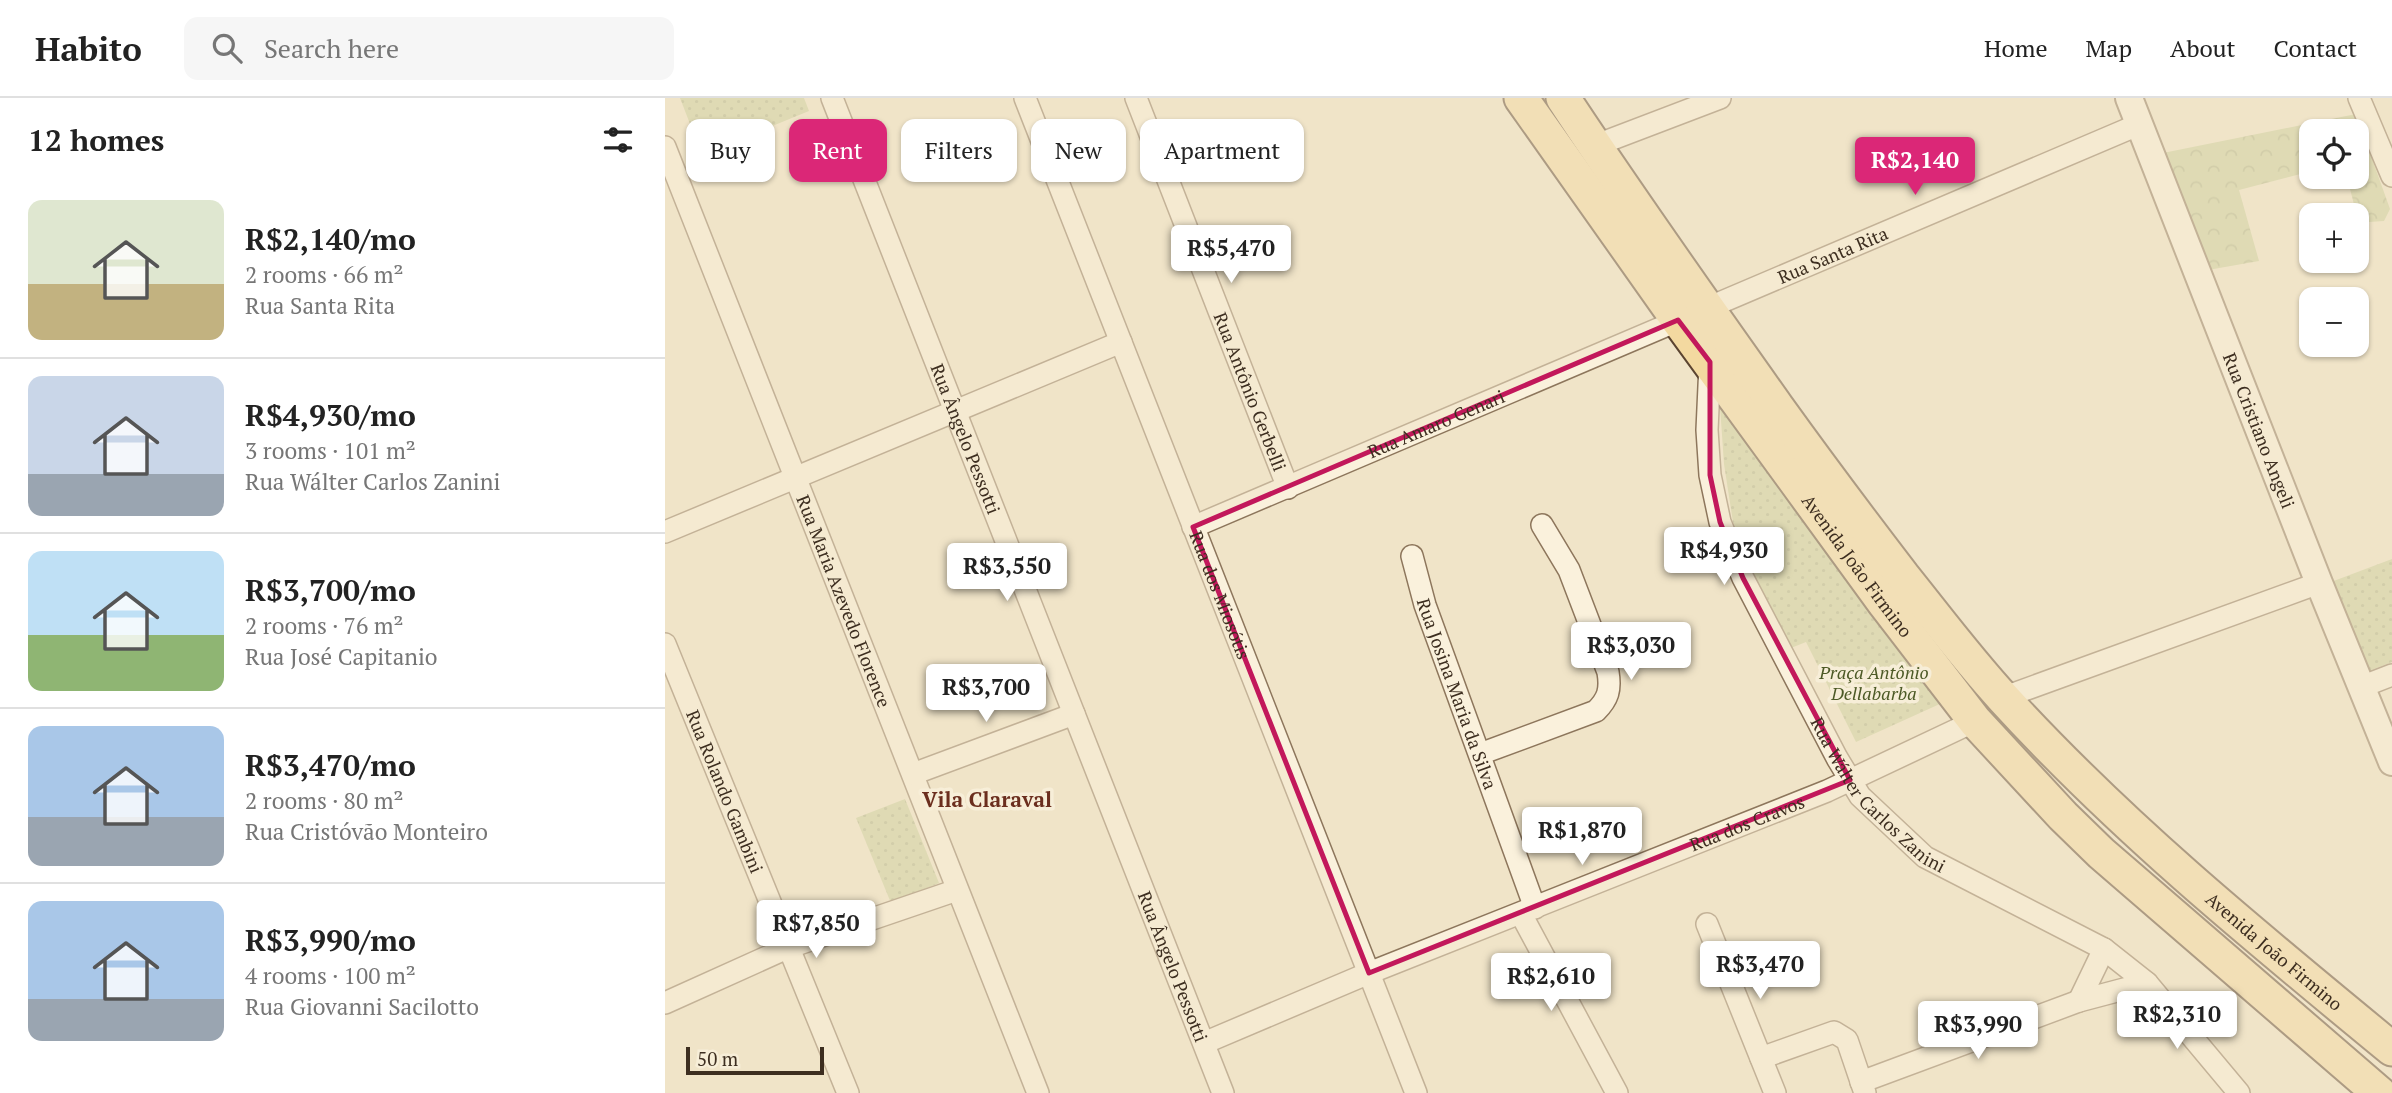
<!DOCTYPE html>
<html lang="en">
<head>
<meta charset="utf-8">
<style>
	:root { --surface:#fff; --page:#f6f6f6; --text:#222; --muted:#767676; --line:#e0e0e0; --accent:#db2777 }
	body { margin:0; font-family:"PT Serif",serif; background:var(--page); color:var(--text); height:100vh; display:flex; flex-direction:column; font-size:26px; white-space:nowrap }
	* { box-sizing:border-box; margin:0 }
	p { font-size:23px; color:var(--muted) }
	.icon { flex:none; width:38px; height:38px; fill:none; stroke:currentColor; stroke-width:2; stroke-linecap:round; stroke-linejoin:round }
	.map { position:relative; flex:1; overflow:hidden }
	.details { display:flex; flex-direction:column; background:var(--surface); width:665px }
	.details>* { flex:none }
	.guide { position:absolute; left:21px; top:21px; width:665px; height:63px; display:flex; gap:14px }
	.controls { position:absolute; left:1634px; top:21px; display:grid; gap:14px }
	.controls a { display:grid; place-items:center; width:70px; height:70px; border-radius:14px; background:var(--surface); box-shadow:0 2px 5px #0004; font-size:35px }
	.scale { position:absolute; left:21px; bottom:18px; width:138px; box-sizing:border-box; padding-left:7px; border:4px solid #3d2e20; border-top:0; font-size:19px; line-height:24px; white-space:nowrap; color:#3d2e20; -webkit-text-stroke:5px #f7eed8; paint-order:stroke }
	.price { position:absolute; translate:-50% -60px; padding:0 16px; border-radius:7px; background:#fff; color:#222; font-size:23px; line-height:46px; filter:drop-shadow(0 2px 4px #0008) }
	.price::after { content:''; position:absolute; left:50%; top:42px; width:21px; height:16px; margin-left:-10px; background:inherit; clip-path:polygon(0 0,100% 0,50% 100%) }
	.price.on { background:var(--accent); color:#fff }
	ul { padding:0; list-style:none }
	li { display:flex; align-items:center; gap:21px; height:175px; padding:0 28px }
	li+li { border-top:2px solid var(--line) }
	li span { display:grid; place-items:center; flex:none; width:196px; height:140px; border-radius:14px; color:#555 }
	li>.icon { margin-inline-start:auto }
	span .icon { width:84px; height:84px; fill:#fffc; stroke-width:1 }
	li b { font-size:30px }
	h2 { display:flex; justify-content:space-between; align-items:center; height:84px; padding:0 28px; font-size:30px }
	.chip { padding:0 24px; border-radius:14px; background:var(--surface); box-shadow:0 2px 5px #0004; font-size:24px; line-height:63px }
	.chip.on { background:var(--accent); color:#fff }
	header { display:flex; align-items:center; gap:42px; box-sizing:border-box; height:98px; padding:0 35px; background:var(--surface); border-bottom:2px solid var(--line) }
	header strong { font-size:33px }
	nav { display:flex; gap:38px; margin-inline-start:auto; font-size:24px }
	.search { width:490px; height:63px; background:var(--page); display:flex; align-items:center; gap:18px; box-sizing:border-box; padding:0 24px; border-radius:14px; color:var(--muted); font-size:26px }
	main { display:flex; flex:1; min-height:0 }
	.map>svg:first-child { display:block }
</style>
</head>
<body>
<header>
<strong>Habito</strong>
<div class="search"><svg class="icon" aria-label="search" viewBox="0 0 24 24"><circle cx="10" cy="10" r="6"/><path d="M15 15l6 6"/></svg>Search here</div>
<nav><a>Home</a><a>Map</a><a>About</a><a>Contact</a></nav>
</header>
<main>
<section class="details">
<h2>12 homes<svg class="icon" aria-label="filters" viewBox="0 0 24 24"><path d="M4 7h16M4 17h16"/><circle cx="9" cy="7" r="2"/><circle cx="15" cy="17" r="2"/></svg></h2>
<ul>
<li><span style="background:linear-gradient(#dfe7d0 60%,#c2b280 0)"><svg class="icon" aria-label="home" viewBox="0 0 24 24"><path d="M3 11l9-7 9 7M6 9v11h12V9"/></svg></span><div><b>R$2,140/mo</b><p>2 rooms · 66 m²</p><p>Rua Santa Rita</p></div></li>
<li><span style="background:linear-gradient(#c9d6e8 70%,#9aa5b1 0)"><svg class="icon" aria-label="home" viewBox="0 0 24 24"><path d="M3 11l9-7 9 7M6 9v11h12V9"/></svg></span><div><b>R$4,930/mo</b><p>3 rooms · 101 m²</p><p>Rua Wálter Carlos Zanini</p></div></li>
<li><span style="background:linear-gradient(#bfe0f5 60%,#8fb573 0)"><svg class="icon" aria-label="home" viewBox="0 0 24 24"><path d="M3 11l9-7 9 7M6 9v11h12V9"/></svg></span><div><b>R$3,700/mo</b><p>2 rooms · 76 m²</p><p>Rua José Capitanio</p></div></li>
<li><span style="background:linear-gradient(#a9c7e8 65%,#9aa5b1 0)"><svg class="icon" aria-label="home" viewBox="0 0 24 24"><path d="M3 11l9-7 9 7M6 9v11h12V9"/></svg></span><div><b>R$3,470/mo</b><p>2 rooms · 80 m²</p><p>Rua Cristóvão Monteiro</p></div></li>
<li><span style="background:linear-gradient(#a9c7e8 70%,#9aa5b1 0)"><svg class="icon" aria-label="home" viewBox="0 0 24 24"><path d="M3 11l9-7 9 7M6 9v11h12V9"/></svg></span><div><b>R$3,990/mo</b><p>4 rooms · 100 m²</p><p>Rua Giovanni Sacilotto</p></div></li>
</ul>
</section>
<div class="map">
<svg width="1727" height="995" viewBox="0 0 1727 995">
	<defs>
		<pattern id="forest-crowns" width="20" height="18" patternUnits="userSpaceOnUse" patternTransform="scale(1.75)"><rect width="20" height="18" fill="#c9cf9b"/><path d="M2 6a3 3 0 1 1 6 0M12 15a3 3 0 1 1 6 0" fill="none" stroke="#aeb285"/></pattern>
		<pattern id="park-dots" width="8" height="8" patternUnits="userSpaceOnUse" patternTransform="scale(1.75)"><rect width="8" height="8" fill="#c9cf9b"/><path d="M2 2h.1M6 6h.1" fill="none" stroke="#aeb285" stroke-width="1.8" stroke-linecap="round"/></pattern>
	</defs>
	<rect width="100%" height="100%" fill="#f0e4c8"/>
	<path fill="url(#forest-crowns)" d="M1691,16L1725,111L1719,123L1704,124L1693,122L1684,87L1672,79H1692V33H1647V73L1574,92L1594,163L1543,172L1493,56Z"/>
	<g fill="url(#park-dots)">
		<path d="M15,0H139L144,13L37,57Z"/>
		<path d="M1055,308L1277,605L1191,644L1141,544L1126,550L1091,483L1068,424L1059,366Z"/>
		<path d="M1727,461V564L1701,574L1666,484Z"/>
		<path d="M240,701L274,785L226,805L191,720Z"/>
	</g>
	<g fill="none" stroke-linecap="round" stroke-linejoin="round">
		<g stroke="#8d765c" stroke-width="24">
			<g id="minor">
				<path id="s1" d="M167,0L558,995"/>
				<path id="s2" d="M360,0L751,995"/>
				<path id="s3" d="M471,0L623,390"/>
				<path d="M1694,0L1727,78"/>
				<path d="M929,48L1055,0"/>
				<path id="s4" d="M0,49L373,995"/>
				<path id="s5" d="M1045,266L1042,332L1045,377L1055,424L1078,480L1172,660L1195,698L1260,759L1439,851L1482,885L1574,995"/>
				<path id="s6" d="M528,429L1475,26"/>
				<path d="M0,434L456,244"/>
				<path id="s7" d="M747,458L760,507L870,810"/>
				<path id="s8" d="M0,546L183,995"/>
				<path d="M1696,589L1727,577"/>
				<path d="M1337,600L1654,485"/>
				<path d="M815,656L931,613C943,601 946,592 943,574L904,472L877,427"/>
				<path d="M248,676L409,616"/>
				<path d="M856,816L952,995"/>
				<path d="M1042,826L1110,995"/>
				<path d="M1414,903L1439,851"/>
				<path d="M0,905L122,850L292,792"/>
				<path id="s9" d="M539,945L704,875L1162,693L1310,623"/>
				<path d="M1096,960L1169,934L1182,942L1200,995"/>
				<path d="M1196,984L1414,903L1482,885"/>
			</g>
		</g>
		<g stroke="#8d765c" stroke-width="30">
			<g id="tertiary">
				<path id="s10" d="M1464,0L1654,485L1727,664"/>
			</g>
		</g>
		<g stroke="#5b4430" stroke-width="37">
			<g id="primary">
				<path id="s11" d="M856,0L1013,222L1220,506L1310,623L1398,718L1436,755L1714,995"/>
				<path id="s12" d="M898,0C967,105 1040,207 1112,309C1153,366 1195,422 1238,478C1271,519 1303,562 1339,601C1457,730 1592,840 1727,951"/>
			</g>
		</g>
		<use href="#minor" stroke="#faf1dc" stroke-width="21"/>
		<use href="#tertiary" stroke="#faf1dc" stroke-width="26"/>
		<use href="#primary" stroke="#f3d9a0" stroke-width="33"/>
	</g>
	<path d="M0 0H1727V995H0ZM1013,222L1045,264V377L1055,424L1078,480L1185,682L704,875L528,429Z" fill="#f0e4c8" fill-opacity=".55" fill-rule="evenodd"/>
	<path fill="none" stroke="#c2185b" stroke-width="5" stroke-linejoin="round" d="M1013,222L1045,264V377L1055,424L1078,480L1185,682L704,875L528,429Z"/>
	<g text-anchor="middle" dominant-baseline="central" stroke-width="7" stroke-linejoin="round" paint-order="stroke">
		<g font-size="18" fill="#3d2e20" stroke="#f7eed8">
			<text stroke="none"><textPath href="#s6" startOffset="695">Rua Santa Rita</textPath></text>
			<text stroke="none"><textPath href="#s3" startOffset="315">Rua Antônio Gerbelli</textPath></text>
			<text stroke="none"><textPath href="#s6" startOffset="264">Rua Amaro Genari</textPath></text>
			<text stroke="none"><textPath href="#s10" startOffset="357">Rua Cristiano Angeli</textPath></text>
			<text stroke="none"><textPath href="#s1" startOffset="366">Rua Ângelo Pessotti</textPath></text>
			<text stroke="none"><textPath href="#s11" startOffset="576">Avenida João Firmino</textPath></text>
			<text stroke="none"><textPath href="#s2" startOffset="534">Rua dos Miosótis</textPath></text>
			<text stroke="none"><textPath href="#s4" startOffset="488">Rua Maria Azevedo Florence</textPath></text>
			<text stroke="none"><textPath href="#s7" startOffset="145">Rua Josina Maria da Silva</textPath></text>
			<text stroke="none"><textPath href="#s5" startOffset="478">Rua Wálter Carlos Zanini</textPath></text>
			<text stroke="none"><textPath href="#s8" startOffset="159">Rua Rolando Gambini</textPath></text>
			<text stroke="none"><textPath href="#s9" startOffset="586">Rua dos Cravos</textPath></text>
			<text stroke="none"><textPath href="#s12" startOffset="1116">Avenida João Firmino</textPath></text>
			<text stroke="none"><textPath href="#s1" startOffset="933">Rua Ângelo Pessotti</textPath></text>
		</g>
		<g font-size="18" font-style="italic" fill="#4d5a26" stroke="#f7eed8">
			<text x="1209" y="574">Praça Antônio<tspan x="1209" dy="21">Dellabarba</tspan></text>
		</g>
		<g font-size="21" font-weight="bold" fill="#6b2e1e" stroke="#f7eed8">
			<text x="322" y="701">Vila Claraval</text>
		</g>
	</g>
</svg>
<div class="controls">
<a><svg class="icon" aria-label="locate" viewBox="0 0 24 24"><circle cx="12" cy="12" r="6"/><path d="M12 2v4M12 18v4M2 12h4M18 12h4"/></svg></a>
<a>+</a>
<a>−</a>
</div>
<div class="scale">50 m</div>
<b class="price on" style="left:1250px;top:99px">R$2,140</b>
<b class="price" style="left:566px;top:187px">R$5,470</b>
<b class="price" style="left:1059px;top:489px">R$4,930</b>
<b class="price" style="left:342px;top:505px">R$3,550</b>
<b class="price" style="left:966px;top:584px">R$3,030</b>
<b class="price" style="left:321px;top:626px">R$3,700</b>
<b class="price" style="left:917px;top:769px">R$1,870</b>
<b class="price" style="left:151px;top:862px">R$7,850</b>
<b class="price" style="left:1095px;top:903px">R$3,470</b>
<b class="price" style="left:886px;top:915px">R$2,610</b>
<b class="price" style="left:1512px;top:953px">R$2,310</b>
<b class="price" style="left:1313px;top:963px">R$3,990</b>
<div class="guide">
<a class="chip">Buy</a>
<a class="chip on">Rent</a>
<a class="chip">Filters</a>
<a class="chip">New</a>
<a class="chip">Apartment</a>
</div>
</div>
</main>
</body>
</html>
